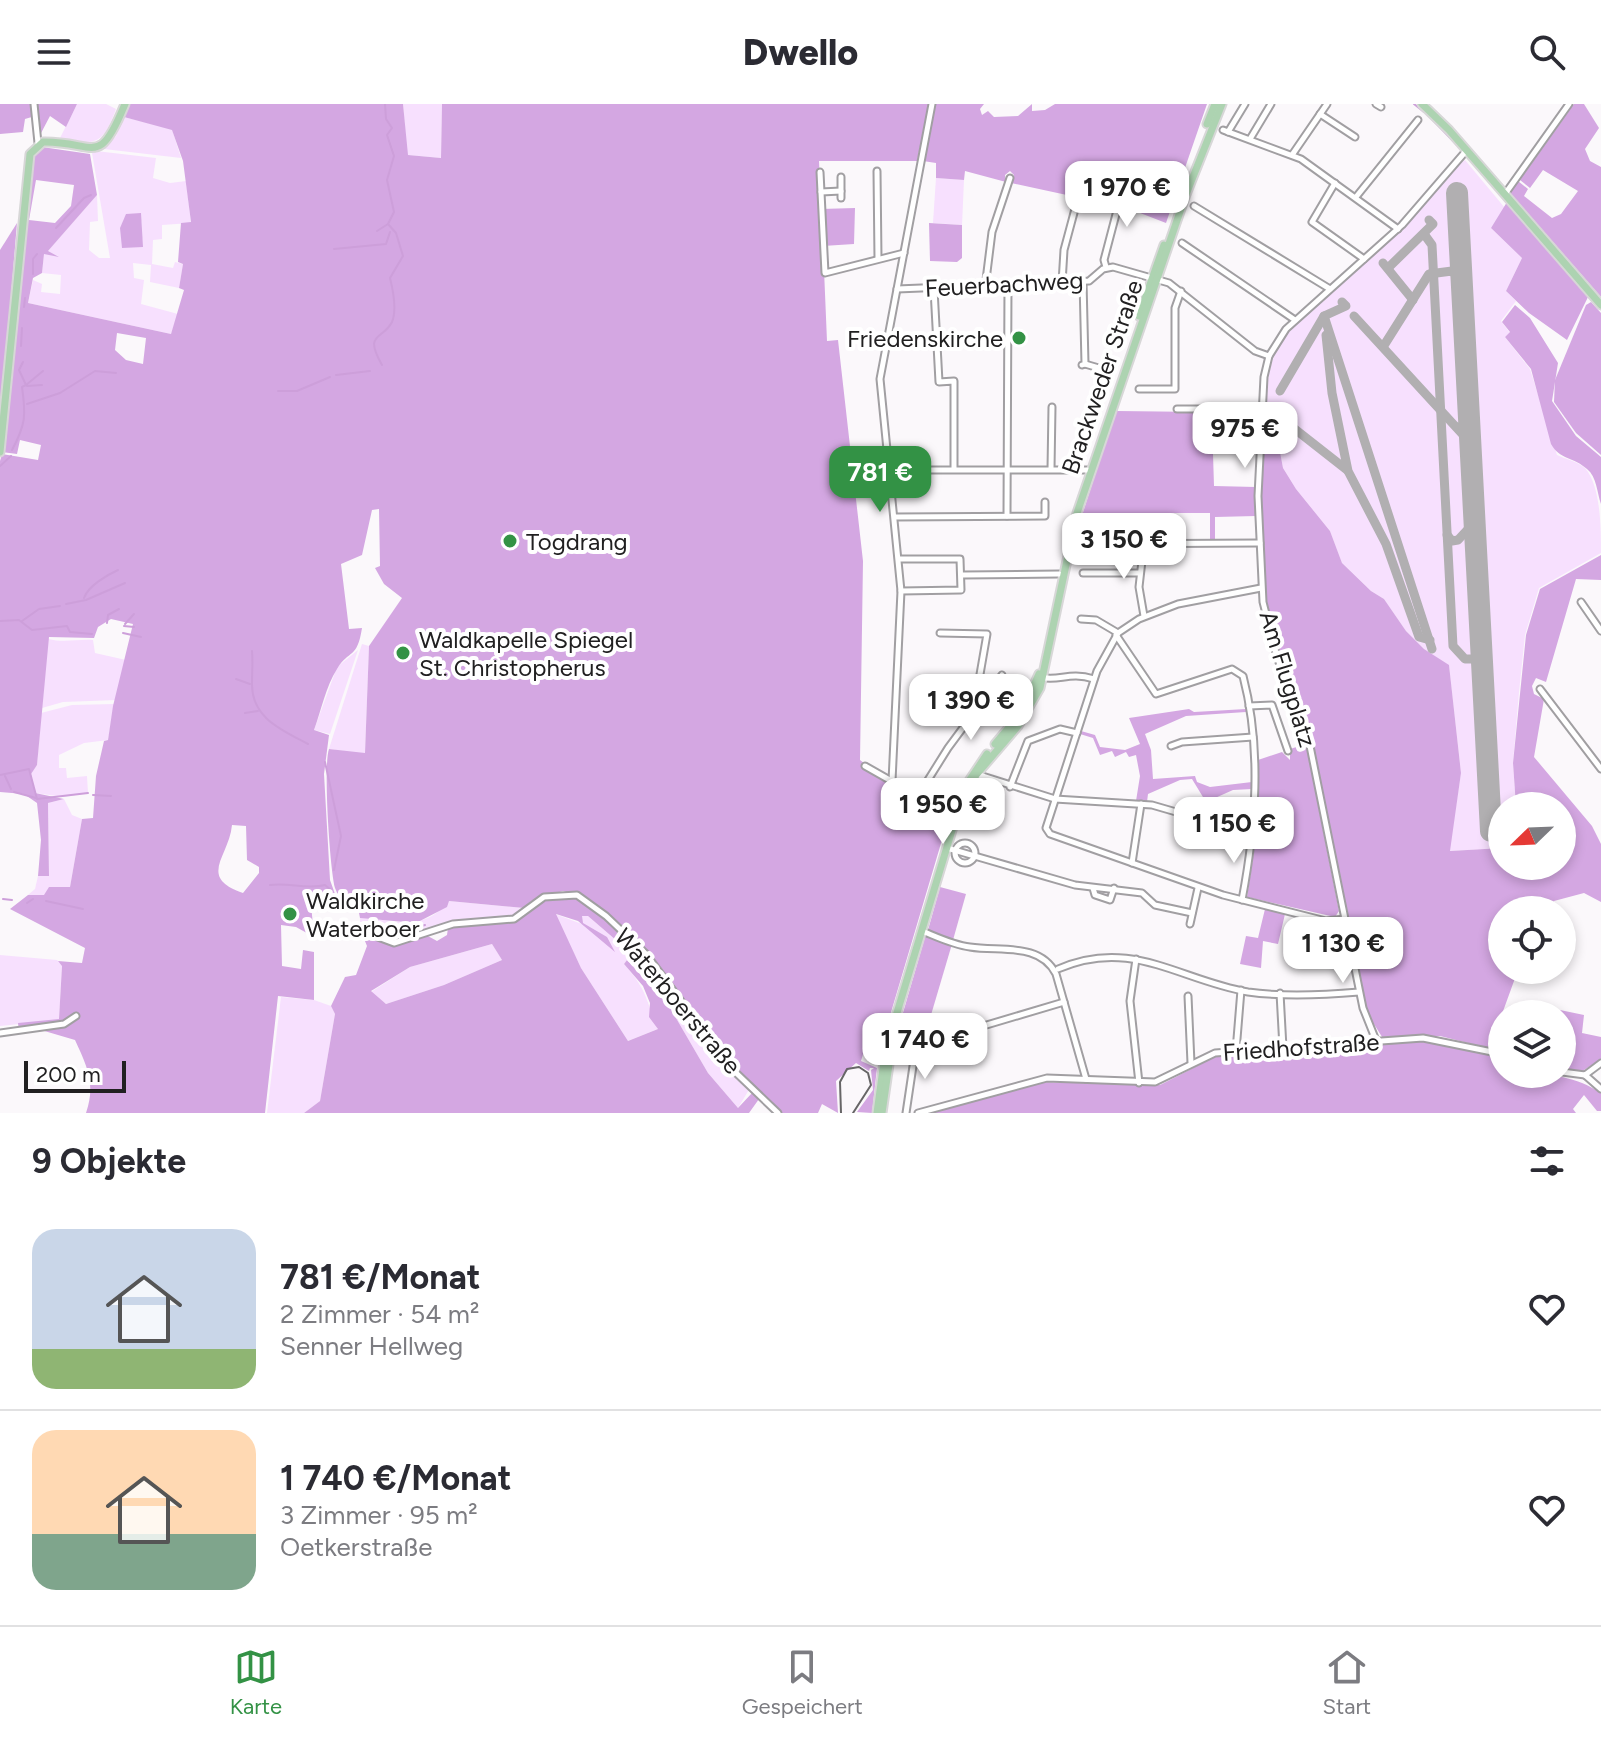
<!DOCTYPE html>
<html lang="de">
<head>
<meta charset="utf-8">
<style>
	:root { --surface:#fff; --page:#f2f2f3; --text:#2b2b33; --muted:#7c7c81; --line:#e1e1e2; --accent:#339245 }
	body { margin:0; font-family:Figtree,sans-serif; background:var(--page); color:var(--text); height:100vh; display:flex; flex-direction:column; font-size:30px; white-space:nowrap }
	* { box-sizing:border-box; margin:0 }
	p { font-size:26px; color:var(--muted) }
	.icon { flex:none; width:44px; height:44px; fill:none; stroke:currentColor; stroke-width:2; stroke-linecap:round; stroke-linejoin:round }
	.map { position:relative; height:1009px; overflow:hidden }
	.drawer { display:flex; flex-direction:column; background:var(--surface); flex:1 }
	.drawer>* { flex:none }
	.needle { width:52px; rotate:247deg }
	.controls { position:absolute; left:1488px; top:688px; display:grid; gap:16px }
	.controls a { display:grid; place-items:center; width:88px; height:88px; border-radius:50%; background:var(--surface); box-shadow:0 4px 12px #0003; font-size:40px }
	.scale { position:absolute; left:24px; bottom:20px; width:102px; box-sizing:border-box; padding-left:8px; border:4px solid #212021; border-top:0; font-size:22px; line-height:28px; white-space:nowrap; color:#212021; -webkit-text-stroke:6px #fff; paint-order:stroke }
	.price { position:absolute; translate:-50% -68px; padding:0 18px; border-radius:16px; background:#fff; color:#222; font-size:26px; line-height:52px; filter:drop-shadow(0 2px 4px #0008) }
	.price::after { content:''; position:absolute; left:50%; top:48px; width:24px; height:18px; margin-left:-12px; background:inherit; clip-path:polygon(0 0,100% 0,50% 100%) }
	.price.on { background:var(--accent); color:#fff }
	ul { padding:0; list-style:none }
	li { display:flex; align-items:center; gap:24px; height:200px; padding:0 32px }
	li+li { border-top:2px solid var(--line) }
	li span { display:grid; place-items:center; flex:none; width:224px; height:160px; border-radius:24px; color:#555 }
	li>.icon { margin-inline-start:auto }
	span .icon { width:96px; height:96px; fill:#fffc; stroke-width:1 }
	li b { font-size:34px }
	h2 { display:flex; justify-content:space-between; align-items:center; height:96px; padding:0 32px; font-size:34px }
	header { display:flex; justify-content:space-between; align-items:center; height:104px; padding:0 32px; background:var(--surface); font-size:36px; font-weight:800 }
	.tabs { display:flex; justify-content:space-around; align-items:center; height:112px; border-top:2px solid var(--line); background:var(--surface); font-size:22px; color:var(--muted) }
	.tabs a { display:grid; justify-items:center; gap:4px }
	.tabs .on { color:var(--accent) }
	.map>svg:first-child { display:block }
</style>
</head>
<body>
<header><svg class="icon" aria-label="menu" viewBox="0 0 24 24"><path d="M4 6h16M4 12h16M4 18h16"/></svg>Dwello<svg class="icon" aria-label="search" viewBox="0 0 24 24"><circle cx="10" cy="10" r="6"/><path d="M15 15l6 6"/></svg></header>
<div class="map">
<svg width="1601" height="1009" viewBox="0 0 1601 1009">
	<rect width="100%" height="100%" fill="#fbf8fb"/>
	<g fill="#f7e0fe">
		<path d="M77,0H106L116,5C103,40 96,43 60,34Z"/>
		<path d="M403,0H442L441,54L407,51Z"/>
		<path d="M124,13L172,25L181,54L104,45L116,32Z"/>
		<path d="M96,47L156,54L153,74L170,79L186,77L191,119L162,121V135L153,136L152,160L173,164L175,158L183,160L179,184L150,178L151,161L133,159L134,174L144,176L141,200L178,210L171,230L28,199L33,176L42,180L41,188L60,190L61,171L42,169L44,149L58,152L47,148L97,91L98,117L90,118L89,146L99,154H110L92,49Z"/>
		<path d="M1465,56L1505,104L1491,124L1522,154L1506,187L1516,197L1501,217L1510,229L1505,233L1530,265L1557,351C1566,355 1578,358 1585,364C1601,382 1601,425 1601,449L1539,484L1525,531L1519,588L1513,659L1516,702H1502V744L1449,747L1461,669L1449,562L1424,545L1406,527L1384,495L1371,487L1342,459L1330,427L1296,385L1283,364L1280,348L1268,344L1263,347C1265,306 1262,266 1285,230L1405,122L1452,66Z"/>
		<path d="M936,74L964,76L962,121L933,119Z"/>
		<path d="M48,535C64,539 77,535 93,536L95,549L126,556L117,596L63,598L42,604Z"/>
		<path d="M362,540L369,542L365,650L329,645Z"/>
		<path d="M358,546L330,630L314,626L337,563Z"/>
		<path d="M114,600L108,636L84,639L59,651V664H66L67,674L87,672L88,689L64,693L35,689L31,669L37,661L41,609L72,601Z"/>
		<path d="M64,695L72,711L82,715L70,783H50L45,791H28L35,785L38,772H49L48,699Z"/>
		<path d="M449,797L524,804L511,813L455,817L392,838L382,835L360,820V814C396,815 421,830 449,797Z"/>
		<path d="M555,810L582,820V812H588L666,880L719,952L750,984L738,1004L708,969L669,902L627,856L624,860C648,887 646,897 658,925L628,937L581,864Z"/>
		<path d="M492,840L502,856L444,881L386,900L371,888L410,863Z"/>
		<path d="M0,851L57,856L62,861L59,916L0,922Z"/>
		<path d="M281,893L314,896L331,902L335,910L320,997L304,1009H267Z"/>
	</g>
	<g fill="#d4a7e2" fill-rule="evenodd">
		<path d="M0,0H31L35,12L25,15L23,28L0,30Z"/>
		<path d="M36,0H77L66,23L50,12L40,31Z"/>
		<path d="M129,0H403L408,51L441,54L442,0H929L917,57H819L821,105L855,104L854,140L823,142L827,237L838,236L863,457L860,656L890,679L944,711L947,719L879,949L866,940L861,957L877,964L872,1009L857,1008L873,986L871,966L874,964H870L869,967L856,959L836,977L838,1009L822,1000L818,1009H780L729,959L657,859L586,794L563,787L531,797L524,804L449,797L447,803L416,819L360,814L358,804L344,801C341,795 337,790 335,784C330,767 323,661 329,645L365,649L369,542L402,494L384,480L375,464L380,462L379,405L372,406L362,451L341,460L349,525L362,524C357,556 349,545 337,565C326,582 321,607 314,626L329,631L324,670L330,776L340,804L311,800L314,833L296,823L281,821L282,862L301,865L303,846L314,848V896L278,892L265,1009H86C96,980 87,962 75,936L41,926L19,928L18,919L59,915L62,862L58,857L82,859L85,844L10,805L28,791H44L49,783H70L82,715L93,714L96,672L104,637L108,636L113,602L133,520L111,515L98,523L94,534L49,533L37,661L31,670L35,689L64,695L48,699L49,772H38L41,736L37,699L24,690L0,688V357L2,350L38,356L41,341L20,336L17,350L2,348L33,52L42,43L90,50L97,91L48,147L59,153L44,150L42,169L33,174L28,199L171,230L184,186L179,184L183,160L178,158L181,119L191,118L183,57L172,26L124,13ZM36,76L74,81L71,102L55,119L29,116ZM117,229L146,234L143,260L126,256L115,246ZM232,721L246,722L247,756L259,763V769L243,789C197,773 229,753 232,721Z"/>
		<path d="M935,0H984L980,5L982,11L988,7L994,13L1018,12L1032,0V7L1045,6L1055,0H1207L1166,119L1122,102L1124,95L1120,92L1115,95L1119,102L1080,95L1083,89L1079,85L1075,87L1076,93L1011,79L1014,71L1010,67L1005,71L1006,78L965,67L964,76L936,74V59L923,57Z"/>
		<path d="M1574,0H1584L1599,24L1585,45L1590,57L1601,63V193L1510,89L1518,77L1528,85L1524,92L1552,114L1561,110L1578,87L1543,66L1530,84L1520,76Z"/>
		<path d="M1507,98L1588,193L1567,236L1529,209L1506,187L1522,154L1491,124Z"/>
		<path d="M141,109L143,143L122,144L120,124L126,110Z"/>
		<path d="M17,119L0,325V146Z"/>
		<path d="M929,119L962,121V154L957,158L930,157Z"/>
		<path d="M1591,198L1601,209V351L1576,329L1554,298L1555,276L1586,201Z"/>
		<path d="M1515,201L1530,214L1558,259L1552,297L1576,332L1601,353V400C1597,389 1597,373 1587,365C1574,353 1560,356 1551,340L1531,265L1505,233L1510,228L1502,218Z"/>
		<path d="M1128,269L1117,307L1202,308L1206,333L1228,332V349L1213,350L1214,382L1256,383V412L1215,413V437H1210V409H1147L1146,437L1141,436V409H1091L1090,430H1078L1077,436H1074Z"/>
		<path d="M1271,343L1280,348L1283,364L1296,385L1330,427L1342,459L1371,487L1384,495L1406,527L1424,545L1449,561L1461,669L1450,747L1502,744V762H1562V702H1516L1513,659L1526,531L1540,485L1601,451V476L1576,475L1546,578L1536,574L1532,582L1534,590L1544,595L1534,653L1592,722L1601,740V798L1584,789L1554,797L1546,806H1502V866H1518L1502,910L1496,946L1440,932L1384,936L1367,909L1315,649C1306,614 1290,583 1279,550C1257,485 1260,414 1263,347Z"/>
		<path d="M1189,605L1194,608L1246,605V608L1186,612L1145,630L1151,646L1153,675L1195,672L1197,678L1210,683L1252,678V685L1233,686L1206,698L1192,675L1180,676L1148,690L1147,698L1136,697L1140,672L1136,651L1129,653L1126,648L1115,653L1112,647L1100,651L1093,634L1080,630L1081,627L1095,631L1100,643L1125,646L1140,640L1129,614Z"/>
		<path d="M1306,640L1339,807L1335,813L1247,793L1257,727L1258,656L1282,648L1290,656V645Z"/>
		<path d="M940,783L966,790L953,836L928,826Z"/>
		<path d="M565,792C601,798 645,851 666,880L657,879L639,856L588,812H582L583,819L607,833L615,848L578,817L556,810L581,864L628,937L658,925L649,913L650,899L643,882L624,860L627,856L669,902L708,969L738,1004L752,989L769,999L759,995L749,1009H304L320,997L335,910L331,902L345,873L356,871L367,842L360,825L393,842L426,831L437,837L447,831L448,824L517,816L541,797ZM492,840L502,856L444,881L386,900L371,887L410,863Z"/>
		<path d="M1265,805L1285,810L1278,840L1263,837L1261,864L1240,860L1246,832L1258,834Z"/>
		<path d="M929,832L952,840L923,938L898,945V926L925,833Z"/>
		<path d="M1522,898L1584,911L1582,929L1601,933V955L1581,968L1562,965V910H1505L1510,902Z"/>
		<path d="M1427,937L1502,954V970C1539,970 1569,968 1601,989V1007H1597L1584,991L1573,1005L1576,1009H925L1038,978L1160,981L1221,950Z"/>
	</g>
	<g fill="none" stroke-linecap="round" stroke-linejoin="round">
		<g stroke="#cd9fda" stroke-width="2">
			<path d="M1414,0L1424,8"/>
			<path d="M1427,10L1457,41"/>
			<path d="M56,124L84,94L91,91"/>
			<path d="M377,127L388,120"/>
			<path d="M334,145L386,140L390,128"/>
			<path d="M33,170V155L37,150"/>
			<path d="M24,203L25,194"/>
			<path d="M21,242L22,224"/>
			<path d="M382,261C363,228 383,236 392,218C397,206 393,186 390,174L403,152L396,129L388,120L394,108L387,76L394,52L387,31L392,24L386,15L385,0"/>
			<path d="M336,271L370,267"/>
			<path d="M26,281L43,267"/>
			<path d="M27,282L42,281"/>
			<path d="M278,287H297L330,273"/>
			<path d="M27,300L60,289L95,267L116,269"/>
			<path d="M12,346C26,320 26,311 22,283L26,281L19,266L23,258"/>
			<path d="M0,362L11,352"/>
			<path d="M84,494C88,482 107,471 118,466"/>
			<path d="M66,500L86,496L125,479"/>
			<path d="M0,517L19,516L32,526L67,522L70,528L92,530"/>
			<path d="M22,517L39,505L60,502"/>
			<path d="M107,519L108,511L119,505"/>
			<path d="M125,520L134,510"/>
			<path d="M124,522L134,523"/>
			<path d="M123,529L141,533"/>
			<path d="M252,547C253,558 252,568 252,579C251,614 282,626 308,640"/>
			<path d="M236,575L250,580"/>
			<path d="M245,609L258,607"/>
			<path d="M325,658L341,732L334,766"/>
			<path d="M0,671L29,665L37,695L88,689"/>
			<path d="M5,672L11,685"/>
			<path d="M14,688L36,694"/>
			<path d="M93,691L111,692"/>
			<path d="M270,781C289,778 306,786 325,781L331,786"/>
			<path d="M3,795L12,796"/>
			<path d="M46,797L83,805"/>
			<path d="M27,799L33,795"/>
			<path d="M418,823L425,821"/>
		</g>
		<g stroke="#b1afb1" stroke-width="9">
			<path d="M1424,130L1432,141L1453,542L1465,555H1476L1481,548"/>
			<path d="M1383,159L1413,196"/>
			<path d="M1388,164L1433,120L1429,116"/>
			<path d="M1324,212L1432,545"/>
			<path d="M1354,212L1466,334L1471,345"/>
			<path d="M1326,231L1332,289L1348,367L1386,440L1419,533L1430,536"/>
			<path d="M1383,243L1429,170L1452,167L1462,178"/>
			<path d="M1280,287L1324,212L1346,202L1342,198"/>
			<path d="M1278,306L1282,315L1347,366"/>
			<path d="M1457,323L1466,324L1469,316"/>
			<path d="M1447,431L1452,437L1458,436L1471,422L1474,410"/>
		</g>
		<path stroke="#b1afb1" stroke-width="22" d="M1457,89L1491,727"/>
		<g stroke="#a19fa2" stroke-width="9">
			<g id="minor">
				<path d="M34,0L38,39"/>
				<path d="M1376,0L1381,3"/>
				<path d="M1320,10L1355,33"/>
				<path d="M1223,26L1301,55L1398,125"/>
				<path d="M1228,28L1245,0"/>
				<path d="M1250,35L1271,0"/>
				<path d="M1292,51L1327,0"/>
				<path d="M877,67L878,154"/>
				<path d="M820,68L825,169L904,149"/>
				<path d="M841,73V94"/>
				<path d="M1335,79L1312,118L1364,155"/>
				<path d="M821,88L841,87"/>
				<path d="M1505,90L1569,0"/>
				<path d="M1356,93L1418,16"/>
				<path d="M1194,102L1330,185"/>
				<path d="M1182,139L1295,216"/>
				<path d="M1106,163L1104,156L1120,95"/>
				<path d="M1062,179L1064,146L1079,90"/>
				<path d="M985,184L992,128L1010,74"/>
				<path d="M897,185L1089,177L1103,165L1113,163L1169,179L1255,247L1269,252"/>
				<path d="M934,185L939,278L954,277V365"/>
				<path d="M1085,260L1109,267"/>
				<path d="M1082,261L1085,260L1083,177"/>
				<path d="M1139,285H1175V204L1181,187"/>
				<path d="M1177,305H1262"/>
				<path d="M1051,365L1052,303"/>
				<path d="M890,366H1087"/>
				<path d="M1007,412L1008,181"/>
				<path d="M895,413L1045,412V398"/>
				<path d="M1144,439L1139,483L1144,512"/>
				<path d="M1081,440L1260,439"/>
				<path d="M899,455H960L961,486L901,487"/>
				<path d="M1083,469H1139"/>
				<path d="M963,471L1059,470"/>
				<path d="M1261,484L1178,500L1139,515L1118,529L1097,567L1046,724L1050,730L1223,791L1326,817L1345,815"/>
				<path d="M1581,498L1601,527"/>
				<path d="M1081,515L1096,516L1118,529"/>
				<path d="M940,529L987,530L979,576"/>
				<path d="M1116,531L1156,590L1232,565L1243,572C1262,645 1256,722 1242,796"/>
				<path d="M1039,573C1060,578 1068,567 1094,575"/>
				<path d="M934,576L977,575L987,593"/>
				<path d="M1540,585L1601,665"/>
				<path d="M1249,602L1272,601L1288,647"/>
				<path d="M1171,642L1182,638L1253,633"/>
				<path d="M865,662L953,712"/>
				<path d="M976,670L1055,695L1152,701L1252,730"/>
				<path d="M892,677L901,487L880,275L932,0"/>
				<path d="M1010,683L1028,637L1060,625L1077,629"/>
				<path d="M918,692L948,644L1002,571"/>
				<circle cx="965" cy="749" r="10"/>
				<path d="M947,744L1075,781L1142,789L1155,801L1192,809"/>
				<path d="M1132,759L1141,700"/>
				<path d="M1093,784L1095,791L1110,796L1114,784"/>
				<path d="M1190,820L1198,784"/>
				<path d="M351,823L394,839L453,820L514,815L544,793L577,791L606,812L645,849L731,964L778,1009"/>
				<path d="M922,827C937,833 953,841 970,843C1000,848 1040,838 1056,870L1086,975"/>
				<path d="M1136,855L1130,897L1139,979"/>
				<path d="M1058,865C1131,833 1179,876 1248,888C1283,893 1325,891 1359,888"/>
				<path d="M1280,889L1283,944"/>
				<path d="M1188,892L1191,959"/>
				<path d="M0,929L64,920L76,912"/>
				<path d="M1377,939L1363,904L1310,642L1277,553L1263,498L1258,392L1264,273L1269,252L1286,225L1402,121L1466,47"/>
				<path d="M1236,947L1241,886"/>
				<path d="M1562,968L1585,971"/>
				<path d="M1585,971L1601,985"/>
				<path d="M1585,971L1601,959"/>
				<path d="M906,1009L916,942L1064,898"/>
				<path d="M918,1009L1047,974L1155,978L1215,949L1423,934L1502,950"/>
			</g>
		</g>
		<g stroke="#d7d7d7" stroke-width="11">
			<g id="major">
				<path d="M1422,0L1449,26L1601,201"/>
				<path d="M1207,20L1215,0"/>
				<path d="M1139,212L1164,141"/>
				<path d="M0,348L30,50L43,38C96,37 98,66 125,0"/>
				<path d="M995,640L1022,608L1039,570"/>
				<path d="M963,686L987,650"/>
				<path d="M877,1009L887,935"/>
				<path d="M882,1009L896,912L956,713L976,671L1018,622L1040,584L1077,409L1185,93L1222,0"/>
			</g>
		</g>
		<use href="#minor" stroke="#fff" stroke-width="5"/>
		<use href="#major" stroke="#add3b1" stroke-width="7"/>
		<path stroke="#676667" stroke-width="2" d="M841,1009L840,978L847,965L859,963L868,969L871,981L853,1009"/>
	</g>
	<g fill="#339245" stroke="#fff" stroke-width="3">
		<circle cx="1019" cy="234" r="8"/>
		<circle cx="510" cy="437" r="8"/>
		<circle cx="403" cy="549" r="8"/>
		<circle cx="290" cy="810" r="8"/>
	</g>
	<g text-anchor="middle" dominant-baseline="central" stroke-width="8" stroke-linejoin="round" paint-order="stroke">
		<g font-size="24" fill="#212021" stroke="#fff">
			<text transform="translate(1004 180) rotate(-3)">Feuerbachweg</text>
			<text transform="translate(1102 273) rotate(-71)">Brackweder Straße</text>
			<text transform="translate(1288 575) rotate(73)">Am Flugplatz</text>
			<text transform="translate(678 897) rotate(50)">Waterboerstraße</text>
			<text transform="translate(1301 943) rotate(-4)">Friedhofstraße</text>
		</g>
		<g font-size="24" fill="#212021" stroke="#fff" text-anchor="start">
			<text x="1003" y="234" text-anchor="end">Friedenskirche</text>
			<text x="526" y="437">Togdrang</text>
			<text x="419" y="535">Waldkapelle Spiegel<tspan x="419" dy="28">St. Christopherus</tspan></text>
			<text x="306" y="796">Waldkirche<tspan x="306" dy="28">Waterboer</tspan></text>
		</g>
	</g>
</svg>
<div class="controls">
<a><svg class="needle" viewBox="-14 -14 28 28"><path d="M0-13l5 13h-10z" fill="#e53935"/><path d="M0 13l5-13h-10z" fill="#7c7c81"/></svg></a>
<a><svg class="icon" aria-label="locate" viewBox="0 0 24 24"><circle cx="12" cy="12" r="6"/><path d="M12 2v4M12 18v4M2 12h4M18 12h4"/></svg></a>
<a><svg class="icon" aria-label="layers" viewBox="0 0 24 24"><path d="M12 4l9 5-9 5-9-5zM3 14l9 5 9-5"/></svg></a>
</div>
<div class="scale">200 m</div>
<b class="price" style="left:1127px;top:125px">1 970 €</b>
<b class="price" style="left:1245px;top:366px">975 €</b>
<b class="price on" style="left:880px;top:410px">781 €</b>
<b class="price" style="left:1124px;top:477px">3 150 €</b>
<b class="price" style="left:971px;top:638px">1 390 €</b>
<b class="price" style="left:943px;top:742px">1 950 €</b>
<b class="price" style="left:1234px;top:761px">1 150 €</b>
<b class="price" style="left:1343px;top:881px">1 130 €</b>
<b class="price" style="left:925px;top:977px">1 740 €</b>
</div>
<section class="drawer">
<h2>9 Objekte<svg class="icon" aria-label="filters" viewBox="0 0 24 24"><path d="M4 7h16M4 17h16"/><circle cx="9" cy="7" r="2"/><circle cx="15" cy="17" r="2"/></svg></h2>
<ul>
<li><span style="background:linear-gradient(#c9d6e8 75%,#8fb573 0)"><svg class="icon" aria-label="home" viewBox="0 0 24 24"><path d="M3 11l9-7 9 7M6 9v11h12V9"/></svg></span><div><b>781 €/Monat</b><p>2 Zimmer · 54 m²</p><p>Senner Hellweg</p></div><svg class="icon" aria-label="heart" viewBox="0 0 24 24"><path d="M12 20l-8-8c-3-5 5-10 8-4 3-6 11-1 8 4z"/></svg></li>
<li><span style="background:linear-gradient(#ffd9b3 65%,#7fa58c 0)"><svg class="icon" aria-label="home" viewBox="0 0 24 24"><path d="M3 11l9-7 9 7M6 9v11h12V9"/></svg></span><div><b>1 740 €/Monat</b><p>3 Zimmer · 95 m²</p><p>Oetkerstraße</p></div><svg class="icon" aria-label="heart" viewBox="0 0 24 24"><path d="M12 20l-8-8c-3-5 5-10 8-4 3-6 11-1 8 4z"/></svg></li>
</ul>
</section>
<nav class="tabs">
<a class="on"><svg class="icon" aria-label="map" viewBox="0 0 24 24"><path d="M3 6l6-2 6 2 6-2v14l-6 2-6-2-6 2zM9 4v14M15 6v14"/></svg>Karte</a>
<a><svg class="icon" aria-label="saved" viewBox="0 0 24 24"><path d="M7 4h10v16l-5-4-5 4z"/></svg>Gespeichert</a>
<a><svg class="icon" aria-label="home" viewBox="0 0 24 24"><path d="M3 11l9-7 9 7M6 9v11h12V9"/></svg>Start</a>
</nav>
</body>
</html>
